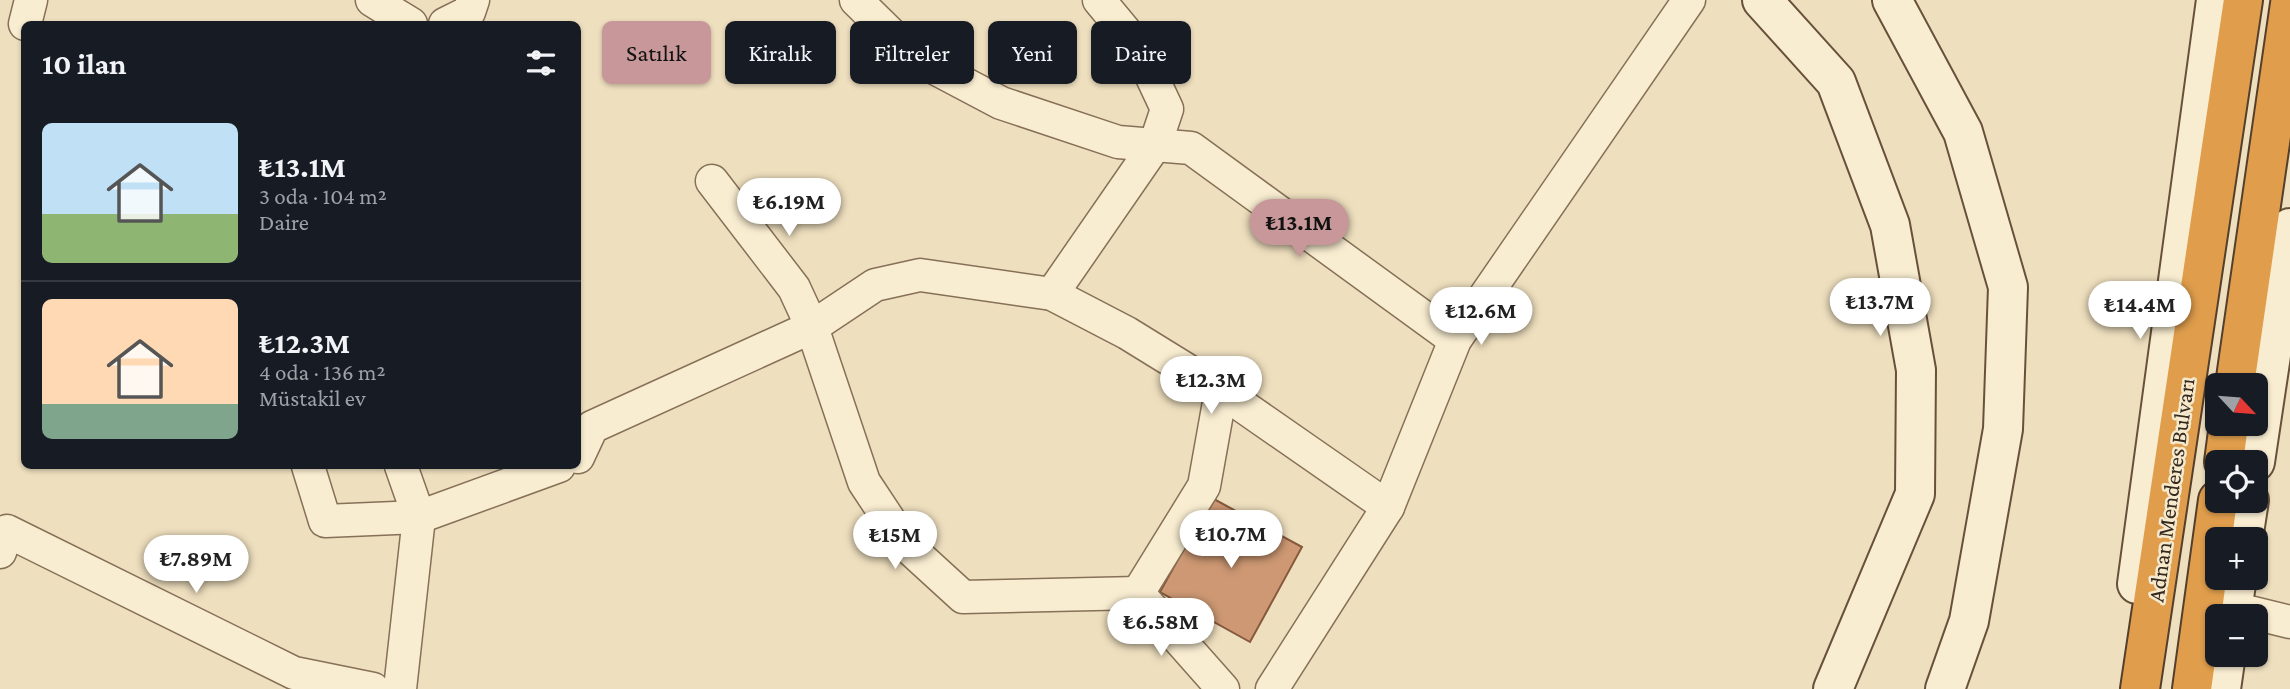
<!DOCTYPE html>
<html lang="tr">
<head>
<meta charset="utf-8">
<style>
	:root { --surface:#171b24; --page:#20242c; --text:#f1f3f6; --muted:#9ea1a6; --line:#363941; --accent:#c89799 }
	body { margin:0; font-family:"Crimson Pro",serif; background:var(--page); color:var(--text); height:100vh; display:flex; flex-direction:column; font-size:26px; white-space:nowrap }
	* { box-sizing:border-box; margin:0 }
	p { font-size:23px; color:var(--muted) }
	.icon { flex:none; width:38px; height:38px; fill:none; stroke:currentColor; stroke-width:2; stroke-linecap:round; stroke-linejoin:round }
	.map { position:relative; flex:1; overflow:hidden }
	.sheet { position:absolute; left:21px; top:21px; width:560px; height:448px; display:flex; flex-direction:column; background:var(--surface); border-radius:10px; box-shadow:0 2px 5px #0004 }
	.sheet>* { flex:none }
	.banner { position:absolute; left:602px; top:21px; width:665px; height:63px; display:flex; gap:14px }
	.needle { width:46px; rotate:116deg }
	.buttons { position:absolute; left:2205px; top:373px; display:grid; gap:14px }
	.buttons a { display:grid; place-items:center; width:63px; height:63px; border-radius:10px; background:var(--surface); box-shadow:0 2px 5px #0004; font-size:35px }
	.price { position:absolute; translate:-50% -60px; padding:0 16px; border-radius:24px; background:#fff; color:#222; font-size:23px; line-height:46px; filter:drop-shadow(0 2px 4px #0008) }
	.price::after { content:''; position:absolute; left:50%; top:42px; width:21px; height:16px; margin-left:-10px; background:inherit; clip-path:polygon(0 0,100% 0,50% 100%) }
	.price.current { background:var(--accent); color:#111 }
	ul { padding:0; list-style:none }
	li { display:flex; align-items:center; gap:21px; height:175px; padding:0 21px }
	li+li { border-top:2px solid var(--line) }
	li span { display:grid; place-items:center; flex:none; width:196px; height:140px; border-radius:10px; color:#555 }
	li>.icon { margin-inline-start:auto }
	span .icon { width:84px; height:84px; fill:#fffc; stroke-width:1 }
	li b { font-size:30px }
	h2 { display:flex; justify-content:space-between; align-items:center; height:84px; padding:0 21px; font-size:30px }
	.pill { padding:0 24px; border-radius:10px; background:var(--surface); box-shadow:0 2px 5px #0004; font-size:24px; line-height:63px }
	.pill.current { background:var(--accent); color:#111 }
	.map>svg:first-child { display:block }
</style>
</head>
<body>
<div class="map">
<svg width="2290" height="689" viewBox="0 0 2290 689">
	<rect width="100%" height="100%" fill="#eedfbe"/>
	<path fill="#cd9873" stroke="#86593c" stroke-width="2" d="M1212,498L1302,547L1250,642L1160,592Z"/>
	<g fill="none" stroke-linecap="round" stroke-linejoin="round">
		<g stroke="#867057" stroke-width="35">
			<g id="street">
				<path d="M372,0L411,24"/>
				<path d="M856,0L914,57L1001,103L1118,142L1191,148L1455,340"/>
				<path d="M25,24L31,0"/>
				<path d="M445,24L469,12L473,0"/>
				<path d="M712,181L794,288L812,327L864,482L905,544L963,597L1138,593L1223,689"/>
				<path d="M1052,294L1155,145L1167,109L1138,47L1099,0"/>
				<path d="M578,457L592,427L812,327L875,285L920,275L1052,294L1127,333L1221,391L1388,507"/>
				<path d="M308,466L325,521L419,517L559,466"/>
				<path d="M0,552L7,531L294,673L373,689"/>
				<path d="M1138,593L1204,486L1221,391"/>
				<path d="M2233,608L2290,622"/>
				<path d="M400,689L419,517L401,466"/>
				<path d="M1272,689L1388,507L1455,340L1689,0"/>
			</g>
		</g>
		<g stroke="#68513a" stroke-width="42">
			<g id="secondary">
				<path d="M1762,0L1836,82L1890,225L1916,370L1915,494L1833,689"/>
				<path d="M1892,0L1963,132L2008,287L2003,429L1969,621L1945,689"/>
				<path d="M2255,462L2290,228"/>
				<path d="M2243,539L2249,500"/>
				<path d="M2137,584L2216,0"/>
				<path d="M2231,616L2237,578"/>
				<path d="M2221,689L2226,654"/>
			</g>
		</g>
		<g stroke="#543e2c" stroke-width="42">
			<g id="highway">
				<path d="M2235,385L2290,4"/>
				<path d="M2224,462L2229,424"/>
				<path d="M2140,689L2243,0"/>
				<path d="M2192,689L2218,500"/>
			</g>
		</g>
		<use href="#street" stroke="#f9edd1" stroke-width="32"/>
		<use href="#secondary" stroke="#f9edd1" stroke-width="38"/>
		<use href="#highway" stroke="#e09e4c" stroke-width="38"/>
	</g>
	<g text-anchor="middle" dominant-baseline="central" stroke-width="5" stroke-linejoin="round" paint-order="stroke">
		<g font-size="23" fill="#36281c" stroke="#f5eace">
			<text transform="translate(2171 490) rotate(-82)">Adnan Menderes Bulvarı</text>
		</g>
	</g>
</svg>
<div class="buttons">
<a><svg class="needle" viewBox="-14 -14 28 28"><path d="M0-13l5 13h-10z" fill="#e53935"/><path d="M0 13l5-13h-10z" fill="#9ea1a6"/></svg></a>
<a><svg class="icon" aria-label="locate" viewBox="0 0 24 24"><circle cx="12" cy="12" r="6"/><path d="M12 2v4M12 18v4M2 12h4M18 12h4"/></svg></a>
<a>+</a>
<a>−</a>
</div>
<b class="price" style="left:789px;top:238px">₺6.19M</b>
<b class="price current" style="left:1299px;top:259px">₺13.1M</b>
<b class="price" style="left:1880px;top:338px">₺13.7M</b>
<b class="price" style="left:2140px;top:341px">₺14.4M</b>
<b class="price" style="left:1481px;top:347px">₺12.6M</b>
<b class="price" style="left:1211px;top:416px">₺12.3M</b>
<b class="price" style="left:1231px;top:570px">₺10.7M</b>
<b class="price" style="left:895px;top:571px">₺15M</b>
<b class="price" style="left:196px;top:595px">₺7.89M</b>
<b class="price" style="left:1161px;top:658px">₺6.58M</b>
<div class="banner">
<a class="pill current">Satılık</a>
<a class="pill">Kiralık</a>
<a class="pill">Filtreler</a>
<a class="pill">Yeni</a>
<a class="pill">Daire</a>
</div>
<section class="sheet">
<h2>10 ilan<svg class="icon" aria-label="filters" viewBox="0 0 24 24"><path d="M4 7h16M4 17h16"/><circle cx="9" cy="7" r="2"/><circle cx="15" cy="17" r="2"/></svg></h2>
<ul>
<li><span style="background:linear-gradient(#bfe0f5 65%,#8fb573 0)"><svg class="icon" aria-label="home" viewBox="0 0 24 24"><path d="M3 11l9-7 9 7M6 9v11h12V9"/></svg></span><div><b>₺13.1M</b><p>3 oda · 104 m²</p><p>Daire</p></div></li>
<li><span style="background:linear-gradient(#ffd9b3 75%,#7fa58c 0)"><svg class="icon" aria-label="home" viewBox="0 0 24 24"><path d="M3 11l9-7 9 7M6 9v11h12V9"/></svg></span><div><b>₺12.3M</b><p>4 oda · 136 m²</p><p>Müstakil ev</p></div></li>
</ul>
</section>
</div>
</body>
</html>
